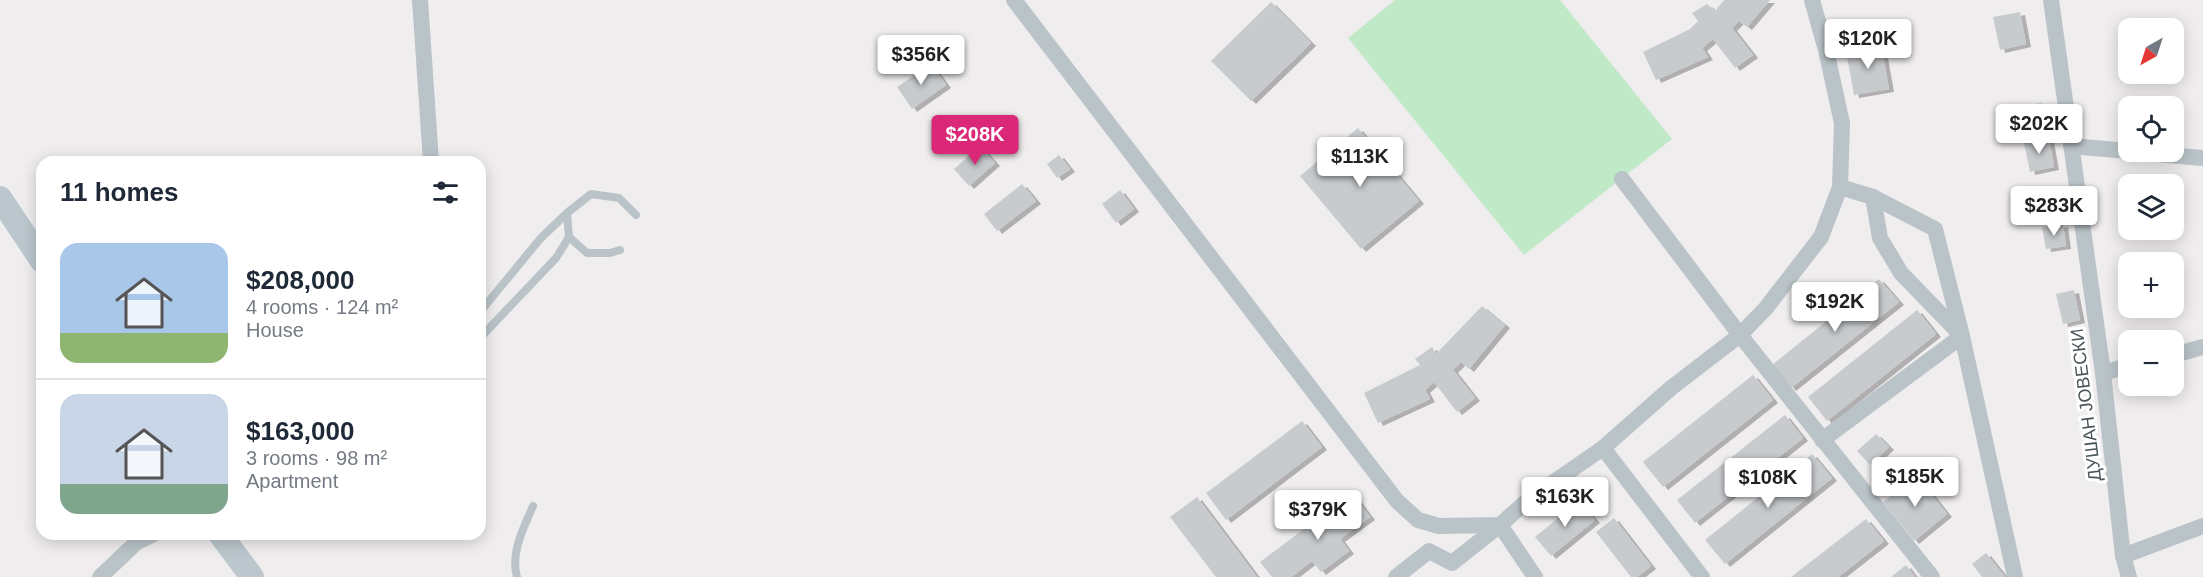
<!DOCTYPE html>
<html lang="en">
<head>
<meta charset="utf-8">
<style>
	:root { --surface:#fff; --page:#f2f2f3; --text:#1f2937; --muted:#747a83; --line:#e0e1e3; --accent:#db2777 }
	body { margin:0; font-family:Arial,sans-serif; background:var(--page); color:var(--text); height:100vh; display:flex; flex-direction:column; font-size:22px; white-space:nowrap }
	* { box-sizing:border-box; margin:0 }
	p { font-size:20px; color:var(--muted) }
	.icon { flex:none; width:33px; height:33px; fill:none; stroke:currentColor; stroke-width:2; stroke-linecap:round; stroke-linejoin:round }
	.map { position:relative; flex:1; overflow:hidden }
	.panel { position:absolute; left:36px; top:156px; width:450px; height:384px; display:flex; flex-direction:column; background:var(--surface); border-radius:18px; box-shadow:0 3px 15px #0003 }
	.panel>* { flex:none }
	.needle { width:39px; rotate:219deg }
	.controls { position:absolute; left:2118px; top:18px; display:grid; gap:12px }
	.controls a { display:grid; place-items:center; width:66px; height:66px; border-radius:12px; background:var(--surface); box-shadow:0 3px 15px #0003; font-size:30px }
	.price { position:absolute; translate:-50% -51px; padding:0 14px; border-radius:6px; background:#fff; color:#222; font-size:20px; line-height:39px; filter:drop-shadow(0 2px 3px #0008) }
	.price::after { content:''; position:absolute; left:50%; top:36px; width:18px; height:14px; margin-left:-9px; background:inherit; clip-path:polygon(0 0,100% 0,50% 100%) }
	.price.current { background:var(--accent); color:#fff }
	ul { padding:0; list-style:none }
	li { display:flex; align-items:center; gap:18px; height:150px; padding:0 24px }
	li+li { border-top:2px solid var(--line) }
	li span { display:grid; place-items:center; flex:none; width:168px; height:120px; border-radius:18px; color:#555 }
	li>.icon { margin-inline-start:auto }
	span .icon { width:72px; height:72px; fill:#fffc; stroke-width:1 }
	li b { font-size:26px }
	h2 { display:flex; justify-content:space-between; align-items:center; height:72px; padding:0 24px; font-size:26px }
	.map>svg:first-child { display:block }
</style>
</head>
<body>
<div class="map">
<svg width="2203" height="577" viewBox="0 0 2203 577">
	<defs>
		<filter id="shadow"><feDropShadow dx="5" dy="3" stdDeviation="0" flood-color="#0004"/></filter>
	</defs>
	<rect width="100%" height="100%" fill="#f0edee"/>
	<path fill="#c0e9c8" d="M1395,0H1560L1672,139L1524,255L1348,38Z"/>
	<g fill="#c8cbce" filter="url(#shadow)">
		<path d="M1724,0H1770L1747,27L1739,21L1732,28L1753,55L1735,68L1713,39L1702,48L1708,57L1656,80L1643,52L1690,29L1698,21L1692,13L1707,4L1715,11Z"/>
		<path d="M1271,2L1311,43L1251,101L1211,61Z"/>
		<path d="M2020,12L2026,44L2000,50L1993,17Z"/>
		<path d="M1881,44L1889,89L1854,95L1846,51Z"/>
		<path d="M931,64L946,85L912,109L897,87Z"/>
		<path d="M2041,103L2047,129L2021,134L2016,108Z"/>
		<path d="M1358,128L1419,201L1361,249L1300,176Z"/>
		<path d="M2049,139L2054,167L2030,172L2024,143Z"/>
		<path d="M980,146L995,163L969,186L954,169Z"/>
		<path d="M1059,155L1070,169L1057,178L1047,164Z"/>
		<path d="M1022,184L1036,201L997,231L984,214Z"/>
		<path d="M1120,190L1134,209L1116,223L1102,204Z"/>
		<path d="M2063,224L2066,246L2046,249L2042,228Z"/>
		<path d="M1879,279L1899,302L1791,388L1772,365Z"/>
		<path d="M2074,290L2080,320L2063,324L2056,294Z"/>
		<path d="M1482,306L1505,325L1469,369L1461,362L1453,370L1475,398L1457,412L1434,382L1425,390L1430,399L1378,423L1364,393L1420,365L1415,359L1432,347L1436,354Z"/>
		<path d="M1917,310L1936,334L1827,421L1808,397Z"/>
		<path d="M1753,375L1773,400L1663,487L1643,462Z"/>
		<path d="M1785,415L1803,438L1695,523L1677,500Z"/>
		<path d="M1302,421L1322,447L1226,520L1206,493Z"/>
		<path d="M1876,434L1889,447L1870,465L1857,451Z"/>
		<path d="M1812,454L1832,478L1725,564L1705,540Z"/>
		<path d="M1917,476L1947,514L1914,541L1883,502Z"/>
		<path d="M1352,493L1370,517L1340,539L1349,551L1321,572L1312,561L1291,577H1272L1260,562Z"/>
		<path d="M1197,497L1257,577H1216L1170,517Z"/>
		<path d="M1579,501L1595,520L1551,556L1535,537Z"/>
		<path d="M1614,518L1651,566L1637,577H1631L1596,532Z"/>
		<path d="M1866,519L1884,541L1838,577H1791Z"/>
		<path d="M1986,553L2005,577H1982L1972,564Z"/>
		<path d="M1906,565L1915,577H1891Z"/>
	</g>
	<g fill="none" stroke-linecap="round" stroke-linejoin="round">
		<g stroke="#bac4c8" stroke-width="8">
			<path d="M620,250L610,253H587L569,237L567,213L591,194L619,198L636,215"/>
			<path d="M480,312L540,239L567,213"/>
			<path d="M480,338L556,258L569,237"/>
			<path d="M517,577C510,553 524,527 533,506"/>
		</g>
		<g stroke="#bac4c8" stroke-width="16">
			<path d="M420,0L431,162"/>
			<path d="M1014,0L1397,501L1418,520L1439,526L1500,525L1528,500L1603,448L1671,388L1740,335L1766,308L1821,237L1840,187L1842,123L1826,50L1812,0"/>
			<path d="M2051,0L2103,373L2123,556L2129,577"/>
			<path d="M2071,146L2128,151"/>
			<path d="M2132,152L2203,158"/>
			<path d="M1622,179L1740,335L1932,577"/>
			<path d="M1840,187L1873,197L1935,229L1962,336L2015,577"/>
			<path d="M2174,355L2203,347"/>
			<path d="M2103,373L2128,366"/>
			<path d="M1822,440L1962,336L1901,273L1880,238L1873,197"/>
			<path d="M1603,448L1702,577"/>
			<path d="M2123,556L2203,526"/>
			<path d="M100,577L137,542L154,534"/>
			<path d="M1396,577L1429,551L1452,563L1500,525L1535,577"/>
		</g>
		<g stroke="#bbc7cd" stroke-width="24">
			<path d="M0,198L42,261"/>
			<path d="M220,534L252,577"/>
		</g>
	</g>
	<g text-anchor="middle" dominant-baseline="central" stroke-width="6" stroke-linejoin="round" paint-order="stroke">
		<g font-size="18" fill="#485458" stroke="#fff">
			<text transform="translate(2086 405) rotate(-97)">ДУШАН ЈОВЕСКИ</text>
		</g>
	</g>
</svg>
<div class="controls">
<a><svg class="needle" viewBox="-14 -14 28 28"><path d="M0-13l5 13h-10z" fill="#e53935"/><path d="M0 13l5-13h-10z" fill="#747a83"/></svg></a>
<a><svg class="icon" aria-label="locate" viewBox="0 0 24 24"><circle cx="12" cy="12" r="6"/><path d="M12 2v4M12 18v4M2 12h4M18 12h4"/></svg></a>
<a><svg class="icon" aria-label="layers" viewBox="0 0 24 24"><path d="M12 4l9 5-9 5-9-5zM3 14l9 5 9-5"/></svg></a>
<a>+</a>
<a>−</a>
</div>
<b class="price" style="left:1868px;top:70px">$120K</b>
<b class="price" style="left:921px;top:86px">$356K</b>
<b class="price" style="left:2039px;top:155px">$202K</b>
<b class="price current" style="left:975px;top:166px">$208K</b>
<b class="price" style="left:1360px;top:188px">$113K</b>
<b class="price" style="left:2054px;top:237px">$283K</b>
<b class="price" style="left:1835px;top:333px">$192K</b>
<b class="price" style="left:1915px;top:508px">$185K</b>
<b class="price" style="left:1768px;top:509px">$108K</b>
<b class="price" style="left:1565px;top:528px">$163K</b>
<b class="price" style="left:1318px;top:541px">$379K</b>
<section class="panel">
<h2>11 homes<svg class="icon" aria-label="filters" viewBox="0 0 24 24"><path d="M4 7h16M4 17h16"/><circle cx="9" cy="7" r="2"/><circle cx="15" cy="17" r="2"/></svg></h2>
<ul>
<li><span style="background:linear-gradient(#a9c7e8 75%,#8fb573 0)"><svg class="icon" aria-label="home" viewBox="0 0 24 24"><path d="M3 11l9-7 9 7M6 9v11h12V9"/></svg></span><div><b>$208,000</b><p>4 rooms · 124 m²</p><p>House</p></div></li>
<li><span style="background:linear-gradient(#c9d6e8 75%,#7fa58c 0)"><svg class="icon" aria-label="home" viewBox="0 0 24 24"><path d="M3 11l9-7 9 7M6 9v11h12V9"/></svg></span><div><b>$163,000</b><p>3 rooms · 98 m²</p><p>Apartment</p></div></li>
</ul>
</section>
</div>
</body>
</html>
